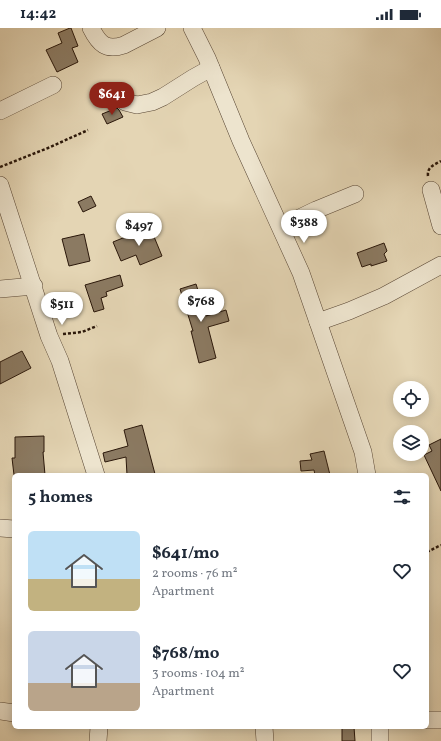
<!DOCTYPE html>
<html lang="en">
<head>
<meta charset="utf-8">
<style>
	:root { --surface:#fff; --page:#f6f6f7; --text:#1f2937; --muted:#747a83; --accent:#8f2418 }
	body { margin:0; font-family:Vollkorn,serif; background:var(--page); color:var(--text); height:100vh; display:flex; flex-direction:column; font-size:15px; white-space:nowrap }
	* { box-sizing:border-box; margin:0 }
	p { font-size:13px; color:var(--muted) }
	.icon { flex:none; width:22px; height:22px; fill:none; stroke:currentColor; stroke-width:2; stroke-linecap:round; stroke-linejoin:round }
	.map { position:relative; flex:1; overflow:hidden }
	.drawer { position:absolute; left:12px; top:445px; width:417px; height:256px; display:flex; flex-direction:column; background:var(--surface); border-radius:6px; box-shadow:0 2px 10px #0003 }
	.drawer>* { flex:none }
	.buttons { position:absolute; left:393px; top:353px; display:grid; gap:8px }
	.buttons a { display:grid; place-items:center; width:36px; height:36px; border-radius:50%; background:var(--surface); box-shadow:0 2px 10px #0003; font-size:20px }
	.price { position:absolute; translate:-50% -34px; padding:0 9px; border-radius:14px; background:#fff; color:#222; font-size:13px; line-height:26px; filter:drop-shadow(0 1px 2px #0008) }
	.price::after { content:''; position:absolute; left:50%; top:24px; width:12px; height:9px; margin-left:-6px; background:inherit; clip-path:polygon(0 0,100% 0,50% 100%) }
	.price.current { background:var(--accent); color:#fff }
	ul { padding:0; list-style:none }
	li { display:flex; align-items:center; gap:12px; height:100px; padding:0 16px }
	li span { display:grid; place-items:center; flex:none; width:112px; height:80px; border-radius:6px; color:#555 }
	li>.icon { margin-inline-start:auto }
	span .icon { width:48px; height:48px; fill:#fffc; stroke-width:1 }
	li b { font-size:17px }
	h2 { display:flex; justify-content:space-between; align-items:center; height:48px; padding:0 16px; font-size:17px }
	.status { display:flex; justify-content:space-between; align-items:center; height:28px; padding:0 20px; background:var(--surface); direction:ltr }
	.status svg { height:11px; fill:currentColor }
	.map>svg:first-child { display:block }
</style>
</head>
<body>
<div class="status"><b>14:42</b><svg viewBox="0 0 49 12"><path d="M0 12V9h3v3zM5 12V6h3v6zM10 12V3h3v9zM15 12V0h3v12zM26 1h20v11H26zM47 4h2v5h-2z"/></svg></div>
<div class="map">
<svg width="441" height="713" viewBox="0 0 441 713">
	<rect width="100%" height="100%" fill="#e4d5b4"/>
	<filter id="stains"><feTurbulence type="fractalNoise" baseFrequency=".005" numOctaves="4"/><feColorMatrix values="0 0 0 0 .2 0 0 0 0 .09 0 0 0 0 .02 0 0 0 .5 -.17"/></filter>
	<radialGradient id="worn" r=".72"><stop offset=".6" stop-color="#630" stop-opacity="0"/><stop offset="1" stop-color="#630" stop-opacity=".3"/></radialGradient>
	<g fill="#8b7a62" stroke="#2a170a">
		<path d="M70,0H71L78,18L72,20L78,34L57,44L46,22L62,15L58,5Z"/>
		<path d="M117,80L119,82L123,89L107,96L102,86Z"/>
		<path d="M91,168L96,178L83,184L78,174Z"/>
		<path d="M150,199L162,228L140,237L136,227L121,233L113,214Z"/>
		<path d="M84,206L90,233L69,238L62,211Z"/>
		<path d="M384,215L387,223L384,226L387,233L371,238V236L362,239L357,225Z"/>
		<path d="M120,247L123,258L106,264L107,268L101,270L104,281L94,284L85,257Z"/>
		<path d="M196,256L206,288L226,282L229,293L208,299L216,330L199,335L191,303H193L180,261Z"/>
		<path d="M22,323L31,340L0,356V334Z"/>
		<path d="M142,397L155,446L127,447L126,429L105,434L103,425L128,418L124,402Z"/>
		<path d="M44,408V424H43L45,447H14L12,430H15V409Z"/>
		<path d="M441,411V463L424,427L432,423L429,417Z"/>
		<path d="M324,423L330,447H315L314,442L301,443L300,433L312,432L310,426Z"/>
		<path d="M342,699H354L355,713H342Z"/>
	</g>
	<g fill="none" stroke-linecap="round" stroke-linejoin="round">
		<g stroke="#584634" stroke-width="18">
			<g id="minor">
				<path d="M91,0C99,16 106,23 124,17L157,0"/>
				<path d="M192,0L207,30L241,113L301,245L363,424L367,447"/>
				<path d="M119,67L125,74L137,77L152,74L163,69L193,50L211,40"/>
				<path d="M0,83L53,57"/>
				<path d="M0,157L49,308L60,333L96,447"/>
				<path d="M431,162L441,198"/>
				<path d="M281,199L316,182L355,166"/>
				<path d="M0,261L34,258"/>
				<path d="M318,294L349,283L384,268L441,237"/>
				<path d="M0,500L14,501"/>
				<path d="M0,683L14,685"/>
				<path d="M427,692H441"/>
				<path d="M264,699L265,713"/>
				<path d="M380,699V713"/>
				<path d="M98,713L99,699"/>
			</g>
		</g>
		<g stroke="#2a170a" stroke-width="2.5" stroke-dasharray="3 2" stroke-linecap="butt">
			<path d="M0,139L48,120L88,102"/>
			<path d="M428,148C427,139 434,137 441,133"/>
			<path d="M63,306L82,304L97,298"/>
			<path d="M427,524L441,517"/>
		</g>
		<use href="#minor" stroke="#ede4ce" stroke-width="17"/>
	</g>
	<rect width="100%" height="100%" filter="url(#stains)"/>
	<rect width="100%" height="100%" fill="url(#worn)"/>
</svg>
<div class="buttons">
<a><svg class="icon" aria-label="locate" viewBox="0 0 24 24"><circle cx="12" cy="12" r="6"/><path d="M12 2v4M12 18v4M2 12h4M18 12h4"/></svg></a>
<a><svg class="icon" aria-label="layers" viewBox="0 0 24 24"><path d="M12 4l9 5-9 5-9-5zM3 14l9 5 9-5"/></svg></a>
</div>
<b class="price current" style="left:112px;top:88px">$641</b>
<b class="price" style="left:304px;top:216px">$388</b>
<b class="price" style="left:139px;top:219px">$497</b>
<b class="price" style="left:201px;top:295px">$768</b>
<b class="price" style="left:62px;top:298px">$511</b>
<section class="drawer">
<h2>5 homes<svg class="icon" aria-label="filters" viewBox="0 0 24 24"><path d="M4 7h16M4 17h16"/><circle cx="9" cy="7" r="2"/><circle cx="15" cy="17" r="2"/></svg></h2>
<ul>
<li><span style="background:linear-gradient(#bfe0f5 60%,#c2b280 0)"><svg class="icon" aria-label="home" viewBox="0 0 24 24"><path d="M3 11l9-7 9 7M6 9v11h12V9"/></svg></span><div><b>$641/mo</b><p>2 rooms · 76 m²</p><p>Apartment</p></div><svg class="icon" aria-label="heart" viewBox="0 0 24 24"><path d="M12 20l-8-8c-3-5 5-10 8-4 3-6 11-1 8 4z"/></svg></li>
<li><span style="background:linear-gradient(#c9d6e8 65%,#b9a48a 0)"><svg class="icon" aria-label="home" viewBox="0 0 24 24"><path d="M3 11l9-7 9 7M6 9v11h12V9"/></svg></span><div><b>$768/mo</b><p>3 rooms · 104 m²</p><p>Apartment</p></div><svg class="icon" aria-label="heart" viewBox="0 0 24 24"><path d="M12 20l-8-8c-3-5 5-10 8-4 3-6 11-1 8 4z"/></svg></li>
</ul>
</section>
</div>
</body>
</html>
